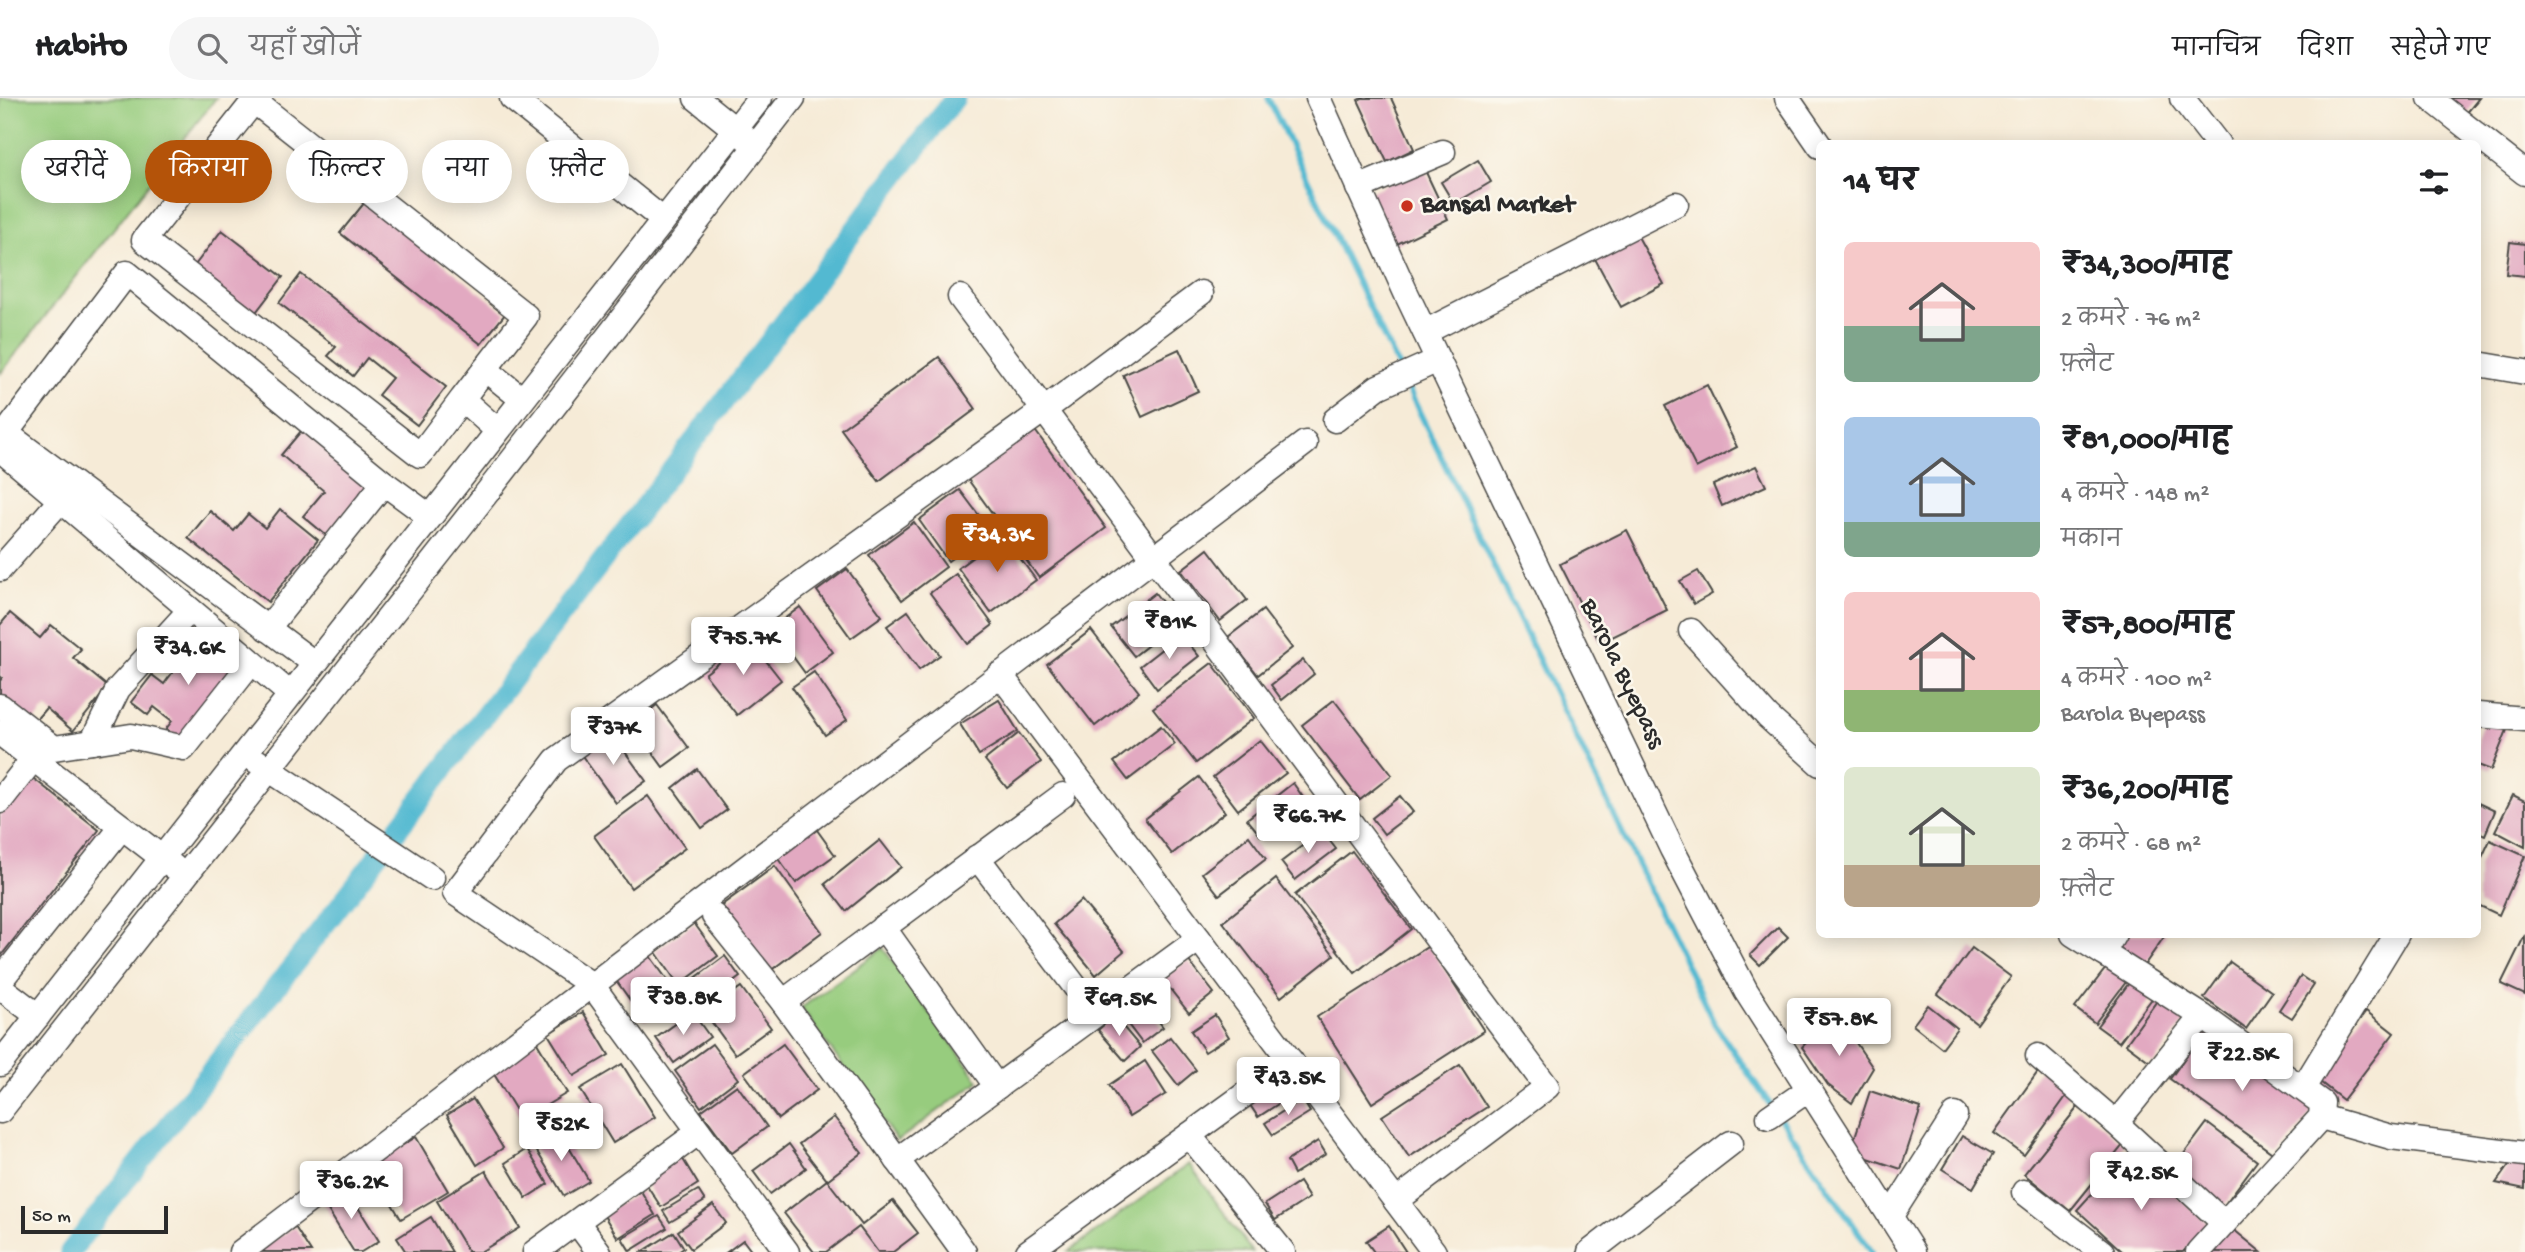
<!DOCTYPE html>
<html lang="hi">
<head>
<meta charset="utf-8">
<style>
	:root { --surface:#fff; --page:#f6f6f6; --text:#202124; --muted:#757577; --line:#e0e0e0; --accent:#b45309 }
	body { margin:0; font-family:"Gochi Hand","Playpen Sans Deva",sans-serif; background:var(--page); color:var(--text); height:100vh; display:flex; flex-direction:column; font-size:26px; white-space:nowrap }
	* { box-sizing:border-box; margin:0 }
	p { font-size:23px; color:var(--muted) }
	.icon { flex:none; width:38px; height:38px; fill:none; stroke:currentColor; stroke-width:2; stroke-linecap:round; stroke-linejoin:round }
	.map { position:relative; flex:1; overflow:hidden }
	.sheet { position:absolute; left:1816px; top:42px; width:665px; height:798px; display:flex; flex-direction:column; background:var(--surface); border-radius:10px; box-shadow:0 4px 18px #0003 }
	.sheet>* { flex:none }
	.guide { position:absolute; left:21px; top:42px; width:665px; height:63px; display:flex; gap:14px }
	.scale { position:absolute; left:21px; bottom:18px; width:147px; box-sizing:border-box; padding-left:7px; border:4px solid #2b2b2b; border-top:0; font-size:19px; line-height:24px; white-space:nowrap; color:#2b2b2b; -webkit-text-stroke:5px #fbf7ec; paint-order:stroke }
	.price { position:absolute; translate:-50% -60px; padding:0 16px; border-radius:7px; background:#fff; color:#222; font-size:23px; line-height:46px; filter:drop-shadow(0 2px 4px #0008) }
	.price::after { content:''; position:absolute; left:50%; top:42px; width:21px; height:16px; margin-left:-10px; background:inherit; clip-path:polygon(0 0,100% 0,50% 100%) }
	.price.current { background:var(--accent); color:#fff }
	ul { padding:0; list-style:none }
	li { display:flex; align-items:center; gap:21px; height:175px; padding:0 28px }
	li span { display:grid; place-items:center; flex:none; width:196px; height:140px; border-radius:10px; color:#555 }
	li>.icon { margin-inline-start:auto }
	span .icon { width:84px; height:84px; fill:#fffc; stroke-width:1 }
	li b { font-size:30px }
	h2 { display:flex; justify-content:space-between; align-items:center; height:84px; padding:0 28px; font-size:30px }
	.chip { padding:0 24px; border-radius:32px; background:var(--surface); box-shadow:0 4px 18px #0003; font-size:24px; line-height:63px }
	.chip.current { background:var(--accent); color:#fff }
	header { display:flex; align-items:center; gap:42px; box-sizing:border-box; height:98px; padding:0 35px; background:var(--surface); border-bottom:2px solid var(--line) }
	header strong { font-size:33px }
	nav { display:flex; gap:38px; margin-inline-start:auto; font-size:24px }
	.search { width:490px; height:63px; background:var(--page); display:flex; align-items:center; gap:18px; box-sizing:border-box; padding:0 24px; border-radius:38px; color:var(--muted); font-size:26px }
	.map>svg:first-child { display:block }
</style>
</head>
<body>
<header>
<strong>Habito</strong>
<div class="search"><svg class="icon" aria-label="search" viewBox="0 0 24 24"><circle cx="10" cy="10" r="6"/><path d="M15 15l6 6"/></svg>यहाँ खोजें</div>
<nav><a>मानचित्र</a><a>दिशा</a><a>सहेजे गए</a></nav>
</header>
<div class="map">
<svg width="2525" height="1154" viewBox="0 0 2525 1154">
	<rect width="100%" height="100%" fill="#fbf7ec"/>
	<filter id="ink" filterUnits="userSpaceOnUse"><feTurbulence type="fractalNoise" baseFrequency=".0143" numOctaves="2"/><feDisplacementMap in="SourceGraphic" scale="14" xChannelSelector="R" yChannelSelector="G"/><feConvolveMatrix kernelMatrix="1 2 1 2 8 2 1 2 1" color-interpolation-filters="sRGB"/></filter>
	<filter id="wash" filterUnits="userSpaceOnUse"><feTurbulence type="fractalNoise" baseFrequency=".00686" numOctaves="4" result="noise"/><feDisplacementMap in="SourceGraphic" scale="28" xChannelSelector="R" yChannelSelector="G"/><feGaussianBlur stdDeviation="1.57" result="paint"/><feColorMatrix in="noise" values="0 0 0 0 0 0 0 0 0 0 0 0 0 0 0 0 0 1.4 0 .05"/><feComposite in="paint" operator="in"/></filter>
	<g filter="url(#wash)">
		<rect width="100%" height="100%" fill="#f6ebd7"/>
		<g fill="#97cc7e" stroke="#617c54" stroke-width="2">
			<path d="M0,0H216L0,276Z"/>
			<path d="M883,850L979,983L897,1043L801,910Z"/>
			<path d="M1189,1066L1252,1154H1068Z"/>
		</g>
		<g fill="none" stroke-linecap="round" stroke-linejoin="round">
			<g stroke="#52b9d1" stroke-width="6">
				<path d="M1268,0L1400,272"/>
				<path d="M1404,282L1714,925L1773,1011"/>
				<path d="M1780,1020L1872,1154"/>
			</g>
			<path stroke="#52b9d1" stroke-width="21" d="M70,1154L347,798L955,0"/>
		</g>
		<g id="blocks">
			<g fill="#e2a9c1">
				<path d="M1362,0H1391L1414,51L1387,64L1358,2Z"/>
				<path d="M2447,0H2479L2466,16Z"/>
				<path d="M1478,62L1491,84L1454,106L1441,84Z"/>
				<path d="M1423,68L1448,121L1391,149L1366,96Z"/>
				<path d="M365,104L506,215L481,246L340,135Z"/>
				<path d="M222,132L283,179L253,218L192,171Z"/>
				<path d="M1636,135L1664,186L1621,209L1594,159Z"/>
				<path d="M2510,144L2525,146V178L2506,176Z"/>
				<path d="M301,176L446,289L417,327L378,297L392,280L367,260L353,278L328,258L336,249L279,205Z"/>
				<path d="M1179,251L1198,293L1142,319L1123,277Z"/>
				<path d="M939,259L976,311L879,383L841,331Z"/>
				<path d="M1707,287L1737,349L1696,370L1665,308Z"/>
				<path d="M307,326L374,381L327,438L303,418L324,393L281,357Z"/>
				<path d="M1031,327L1106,430L1039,480L964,376Z"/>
				<path d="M1756,368L1766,388L1722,408L1713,387Z"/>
				<path d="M960,392L990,432L948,463L919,422Z"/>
				<path d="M280,411L318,442L268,504L188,440L210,413L234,433L248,416L265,430Z"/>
				<path d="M914,424L946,469L902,502L869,457Z"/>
				<path d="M1627,432L1667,512L1600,545L1560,466Z"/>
				<path d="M1003,437L1036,482L991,515L958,470Z"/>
				<path d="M1208,451L1247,502L1220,523L1181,472Z"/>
				<path d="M847,471L882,518L851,540L817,493Z"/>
				<path d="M1698,473L1712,496L1694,506L1680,483Z"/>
				<path d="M956,476L993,527L968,546L930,495Z"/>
				<path d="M1155,495L1178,524L1134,558L1111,529Z"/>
				<path d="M800,509L833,554L805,575L772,530Z"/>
				<path d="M1263,512L1292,550L1258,577L1228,539Z"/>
				<path d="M908,513L940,557L919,572L887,528Z"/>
				<path d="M10,515L40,540L51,527L81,551L73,560L108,589L73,633L46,610L34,624L0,596V583L2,580L0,578V527Z"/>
				<path d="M195,531L210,545L202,556L220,569L228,559L241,570L184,645L166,631L172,623L154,609L148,617L131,604L152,577L164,586L183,560L171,551Z"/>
				<path d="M1091,532L1139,594L1095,628L1047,566Z"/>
				<path d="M1181,536L1199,558L1157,591L1140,568Z"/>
				<path d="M749,541L781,582L737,617L705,576Z"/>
				<path d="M1303,562L1314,576L1282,602L1271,587Z"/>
				<path d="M1212,565L1254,620L1196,665L1153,610Z"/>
				<path d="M814,574L847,622L825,637L792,589Z"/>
				<path d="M999,602L1018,633L979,657L960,626Z"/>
				<path d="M1334,602L1392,677L1360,702L1302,627Z"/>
				<path d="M657,607L689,650L663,669L632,626Z"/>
				<path d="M2484,623L2507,632L2491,672L2478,667V638Z"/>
				<path d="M1161,628L1175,646L1128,682L1114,664Z"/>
				<path d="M610,633L646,683L616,705L580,655Z"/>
				<path d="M1019,635L1041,664L1007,690L985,662Z"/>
				<path d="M1260,642L1286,675L1238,712L1213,679Z"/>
				<path d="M697,671L727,712L702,730L673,690Z"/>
				<path d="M29,677L99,732L0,859V714Z"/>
				<path d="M1199,679L1225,714L1172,756L1145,721Z"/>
				<path d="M1293,685L1305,702L1260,737L1247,721Z"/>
				<path d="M2513,697L2525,703V749L2495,733Z"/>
				<path d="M648,698L685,750L631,790L594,738Z"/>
				<path d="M1400,698L1413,714L1384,736L1372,720Z"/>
				<path d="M2478,705L2495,713L2485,737L2478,734Z"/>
				<path d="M812,725L835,757L796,785L773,754Z"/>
				<path d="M1322,733L1336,751L1295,782L1281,764Z"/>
				<path d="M1249,738L1266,761L1219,797L1202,775Z"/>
				<path d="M880,742L901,769L846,813L825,786Z"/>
				<path d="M2490,742L2525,758L2499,817L2478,807V768Z"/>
				<path d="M1352,753L1411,831L1355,875L1295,797Z"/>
				<path d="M775,768L822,834L770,873L722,807Z"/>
				<path d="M1276,781L1334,857L1281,899L1223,824Z"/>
				<path d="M1081,802L1124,853L1096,877L1054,826Z"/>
				<path d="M694,825L718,858L679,887L655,853Z"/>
				<path d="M1778,829L1788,839L1760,867L1750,857Z"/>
				<path d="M2123,836H2166L2143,869L2114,849Z"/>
				<path d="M2525,837V897L2501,886Z"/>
				<path d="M1429,848L1484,933L1372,1005L1317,919Z"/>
				<path d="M1972,850L2011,879L1977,926L1938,896Z"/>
				<path d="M647,854L679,898L645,923L613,878Z"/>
				<path d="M725,858L740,879L705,905L690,884Z"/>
				<path d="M1188,862L1214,895L1189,915L1163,882Z"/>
				<path d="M2230,864L2272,894L2246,931L2204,900Z"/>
				<path d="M2110,865L2129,880L2095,925L2075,910Z"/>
				<path d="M2301,878L2314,887L2292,920L2279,912Z"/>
				<path d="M2132,881L2154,898L2119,944L2097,928Z"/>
				<path d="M741,889L771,930L735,956L705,915Z"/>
				<path d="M1141,900L1163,929L1142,945L1120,916Z"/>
				<path d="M2159,900L2187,920L2153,966L2126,946Z"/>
				<path d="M1928,907L1957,930L1942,950L1913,927Z"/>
				<path d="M2366,913L2394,935L2343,1002L2315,980Z"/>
				<path d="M583,914L609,957L574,978L548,936Z"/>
				<path d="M692,914L710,939L674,965L656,940Z"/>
				<path d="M1835,914L1873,970L1852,1005L1828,987L1802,949Z"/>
				<path d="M1215,917L1229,939L1205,954L1191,933Z"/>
				<path d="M1114,918L1140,949L1125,963L1098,932Z"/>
				<path d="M2206,930L2315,1009L2278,1059L2170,981Z"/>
				<path d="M1170,939L1196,972L1178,987L1152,953Z"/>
				<path d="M534,940L567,995L522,1022L489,968Z"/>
				<path d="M712,946L738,981L701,1009L675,973Z"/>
				<path d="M783,946L817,992L778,1021L744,975Z"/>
				<path d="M1145,963L1166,996L1129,1019L1109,987Z"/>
				<path d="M622,966L655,1019L613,1045L580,991Z"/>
				<path d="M1460,967L1487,1009L1409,1059L1382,1018Z"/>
				<path d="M2040,971L2070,993L2024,1057L1994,1035Z"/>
				<path d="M1282,982L1292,997L1258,1019L1248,1004Z"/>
				<path d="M737,987L767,1029L732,1055L701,1013Z"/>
				<path d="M1870,993L1921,1010L1901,1071L1850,1054Z"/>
				<path d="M473,1001L503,1050L477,1067L447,1017Z"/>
				<path d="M1302,1001L1310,1014L1273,1037L1265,1025Z"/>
				<path d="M2078,1009L2124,1046L2070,1113L2024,1076Z"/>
				<path d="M834,1019L862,1055L827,1082L799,1046Z"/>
				<path d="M2207,1025L2257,1063L2222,1110L2172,1072Z"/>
				<path d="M558,1031L589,1083L564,1098L533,1047Z"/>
				<path d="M1962,1038L1993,1056L1973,1090L1942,1071Z"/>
				<path d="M416,1039L448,1093L401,1121L369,1068Z"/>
				<path d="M1318,1043L1326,1056L1294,1076L1287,1063Z"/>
				<path d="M789,1046L806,1070L770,1096L753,1073Z"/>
				<path d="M527,1051L548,1086L526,1100L505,1065Z"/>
				<path d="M2130,1054L2208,1126L2183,1154H2123L2077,1112Z"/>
				<path d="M2516,1057L2525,1059V1091L2496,1085Z"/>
				<path d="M681,1058L698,1086L661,1109L643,1081Z"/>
				<path d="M486,1073L520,1130L480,1154H468L437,1103Z"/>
				<path d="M827,1082L862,1127L893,1103L918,1135L893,1154H878L859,1129L826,1154H814L784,1115Z"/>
				<path d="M1299,1084L1309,1100L1275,1122L1265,1106Z"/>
				<path d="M346,1090L379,1143L361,1154H354L323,1104Z"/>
				<path d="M698,1092L705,1103L670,1124L663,1113Z"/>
				<path d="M641,1093L655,1117L618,1140L603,1116Z"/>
				<path d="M713,1107L726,1125L691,1151L678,1133Z"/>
				<path d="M659,1118L667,1130L630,1153L622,1140Z"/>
				<path d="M431,1119L452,1154H406L397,1140Z"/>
				<path d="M2228,1127L2261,1154H2205Z"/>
				<path d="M1389,1128L1406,1154H1374L1366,1143Z"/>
				<path d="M295,1129L311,1154H255Z"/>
				<path d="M674,1134L684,1150L678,1154H642Z"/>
				<path d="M743,1142L752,1154H727Z"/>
			</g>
		</g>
	</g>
	<g filter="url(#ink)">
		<use href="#blocks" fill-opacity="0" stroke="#494845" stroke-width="2"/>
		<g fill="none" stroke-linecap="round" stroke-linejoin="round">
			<g stroke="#494845" stroke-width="27">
				<g id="street">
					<path d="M512,0L663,122"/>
					<path d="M696,0L747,41"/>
					<path d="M1318,0L1406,195L1672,751L1746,893L1913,1154"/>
					<path d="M1787,0L1820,48"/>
					<path d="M2182,0L2218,46"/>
					<path d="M2430,0L2525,75"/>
					<path d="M1358,90L1443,54"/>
					<path d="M960,199L1547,989L1396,1103"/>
					<path d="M1425,234L1676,106"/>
					<path d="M2478,266L2525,274"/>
					<path d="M485,271L522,301"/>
					<path d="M462,301L526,218L254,3L144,142L420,357L462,301L497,332"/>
					<path d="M1335,322L1378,289L1438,262"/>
					<path d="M0,351L290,596"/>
					<path d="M0,471L60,403"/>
					<path d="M267,531L384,385"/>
					<path d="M1691,533L1768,619L1820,666"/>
					<path d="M314,565L6,335L127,175L384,385L429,418"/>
					<path d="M1000,576L1434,1154"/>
					<path d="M0,608L54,650L131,638L184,650L251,565"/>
					<path d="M2478,617L2525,621"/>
					<path d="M0,635L174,769"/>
					<path d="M92,644L118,591L190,512"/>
					<path d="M255,662L432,780"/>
					<path d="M0,703L33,661"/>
					<path d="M977,759L1096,916"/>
					<path d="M714,818L783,904L964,1154"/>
					<path d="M883,829L997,989"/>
					<path d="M2073,836L2103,855"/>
					<path d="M2114,836L2103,855L2202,918L2322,1005L2321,1019L2198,1154"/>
					<path d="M0,883L122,729"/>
					<path d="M0,889L38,918"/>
					<path d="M783,904L1063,697"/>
					<path d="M2038,958L2116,1025L2224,1125"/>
					<path d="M0,966L760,0"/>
					<path d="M2303,990L2397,836"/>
					<path d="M0,1013L479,405L793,0"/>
					<path d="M1769,1019L1808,992"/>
					<path d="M2321,1019L2391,1039L2525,1056"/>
					<path d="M2116,1025L2202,918"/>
					<path d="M1189,1037L1283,1154"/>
					<path d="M897,1062L1199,841"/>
					<path d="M2024,1094L2102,1154"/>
					<path d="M1890,1119L1955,1017"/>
					<path d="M577,1124L599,1154"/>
					<path d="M241,1154L1305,345"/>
					<path d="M535,1154L699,1034"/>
					<path d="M787,1154L592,887L455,795L556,662L1044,312L1201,195"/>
					<path d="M1028,1154L1291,963"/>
					<path d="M1590,1154L1731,1045"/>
				</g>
			</g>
			<use href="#street" stroke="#fff" stroke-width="24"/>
		</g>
	</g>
	<circle fill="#c8321e" stroke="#fbf7ec" stroke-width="2.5" cx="1407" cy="108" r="7"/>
	<g text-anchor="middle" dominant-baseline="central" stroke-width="5" stroke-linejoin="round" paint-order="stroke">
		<g font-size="26" font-weight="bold" fill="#2b2b2b" stroke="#fbf7ec" text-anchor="start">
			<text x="1421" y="108">Bansal Market</text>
		</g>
		<g font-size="26" fill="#2b2b2b" stroke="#fbf7ec">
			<text transform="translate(1621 576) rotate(64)">Barola Byepass</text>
		</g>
	</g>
</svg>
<div class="scale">50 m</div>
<b class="price current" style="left:997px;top:476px">₹34.3K</b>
<b class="price" style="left:1169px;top:563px">₹81K</b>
<b class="price" style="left:743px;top:579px">₹75.7K</b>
<b class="price" style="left:188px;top:589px">₹34.6K</b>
<b class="price" style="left:613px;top:669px">₹37K</b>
<b class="price" style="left:1308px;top:757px">₹66.7K</b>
<b class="price" style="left:683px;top:939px">₹38.8K</b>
<b class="price" style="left:1119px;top:940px">₹69.5K</b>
<b class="price" style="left:1839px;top:960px">₹57.8K</b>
<b class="price" style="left:2242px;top:995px">₹22.5K</b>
<b class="price" style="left:1288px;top:1019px">₹43.5K</b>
<b class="price" style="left:561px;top:1065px">₹52K</b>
<b class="price" style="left:2141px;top:1114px">₹42.5K</b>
<b class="price" style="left:351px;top:1123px">₹36.2K</b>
<div class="guide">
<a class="chip">खरीदें</a>
<a class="chip current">किराया</a>
<a class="chip">फ़िल्टर</a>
<a class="chip">नया</a>
<a class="chip">फ़्लैट</a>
</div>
<section class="sheet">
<h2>14 घर<svg class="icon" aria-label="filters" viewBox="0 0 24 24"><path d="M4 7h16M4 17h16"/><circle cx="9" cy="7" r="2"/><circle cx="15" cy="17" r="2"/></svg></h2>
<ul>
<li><span style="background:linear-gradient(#f6c9c9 60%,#7fa58c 0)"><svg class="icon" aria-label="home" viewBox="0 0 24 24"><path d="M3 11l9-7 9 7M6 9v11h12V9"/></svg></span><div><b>₹34,300/माह</b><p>2 कमरे · 76 m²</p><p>फ़्लैट</p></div></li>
<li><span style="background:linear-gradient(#a9c7e8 75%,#7fa58c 0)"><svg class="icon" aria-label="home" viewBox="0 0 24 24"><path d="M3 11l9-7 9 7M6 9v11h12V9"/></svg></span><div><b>₹81,000/माह</b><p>4 कमरे · 148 m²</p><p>मकान</p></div></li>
<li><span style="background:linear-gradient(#f6c9c9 70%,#8fb573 0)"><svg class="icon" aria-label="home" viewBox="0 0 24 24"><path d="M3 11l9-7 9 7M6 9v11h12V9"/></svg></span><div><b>₹57,800/माह</b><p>4 कमरे · 100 m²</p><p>Barola Byepass</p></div></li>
<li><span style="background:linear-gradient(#dfe7d0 70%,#b9a48a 0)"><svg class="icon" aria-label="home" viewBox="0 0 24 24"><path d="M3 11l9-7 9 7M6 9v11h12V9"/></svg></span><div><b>₹36,200/माह</b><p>2 कमरे · 68 m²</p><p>फ़्लैट</p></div></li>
</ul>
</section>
</div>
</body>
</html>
